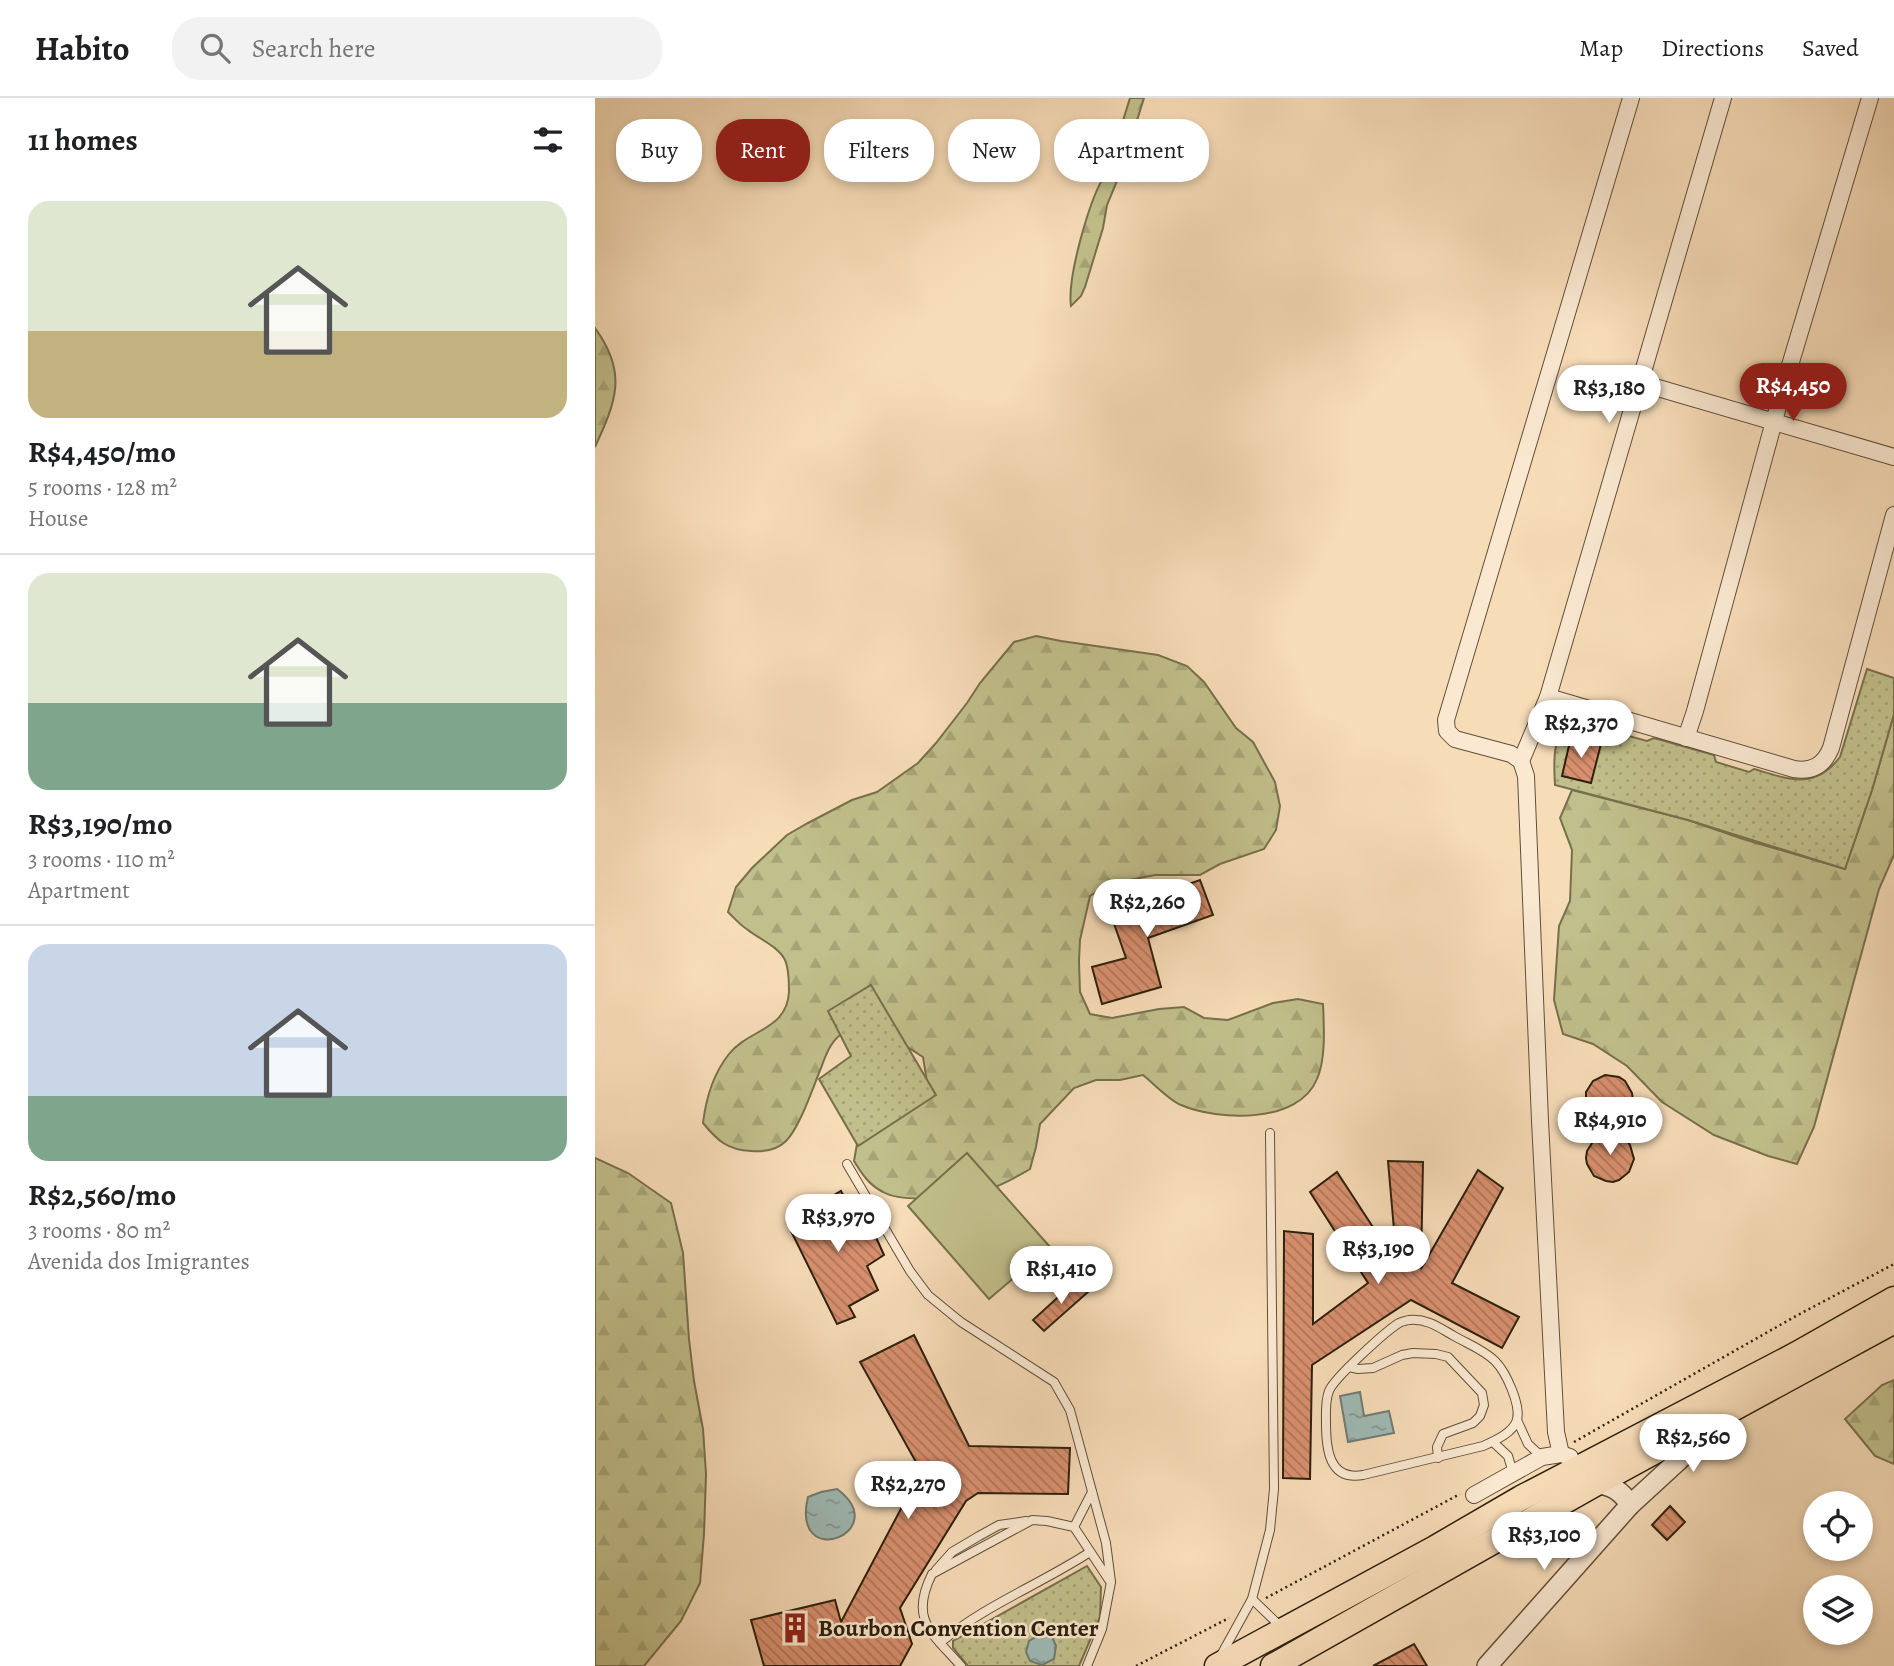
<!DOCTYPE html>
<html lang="en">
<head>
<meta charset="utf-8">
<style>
	:root { --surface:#fff; --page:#f2f2f2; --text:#202124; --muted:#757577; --line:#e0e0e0; --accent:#8f2418 }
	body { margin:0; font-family:Alegreya,serif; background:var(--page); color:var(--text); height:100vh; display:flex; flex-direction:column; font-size:26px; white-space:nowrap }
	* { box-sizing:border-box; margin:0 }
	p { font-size:23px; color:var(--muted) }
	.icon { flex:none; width:38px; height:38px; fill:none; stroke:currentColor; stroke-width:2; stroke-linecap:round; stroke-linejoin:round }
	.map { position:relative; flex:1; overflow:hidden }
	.drawer { display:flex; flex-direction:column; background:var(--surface); width:595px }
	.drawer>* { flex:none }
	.hud { position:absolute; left:21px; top:21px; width:665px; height:63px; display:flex; gap:14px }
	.buttons { position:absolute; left:1208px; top:1393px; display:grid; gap:14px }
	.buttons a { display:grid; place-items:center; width:70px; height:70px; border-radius:50%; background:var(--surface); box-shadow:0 4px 10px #0003; font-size:35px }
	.price { position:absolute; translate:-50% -60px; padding:0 16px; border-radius:24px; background:#fff; color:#222; font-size:23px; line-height:46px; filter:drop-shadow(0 2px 4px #0008) }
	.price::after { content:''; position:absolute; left:50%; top:42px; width:21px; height:16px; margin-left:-10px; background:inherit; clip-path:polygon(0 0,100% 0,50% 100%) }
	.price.selected { background:var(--accent); color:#fff }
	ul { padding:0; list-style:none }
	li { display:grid; align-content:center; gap:14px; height:371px; padding:0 28px }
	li+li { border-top:2px solid var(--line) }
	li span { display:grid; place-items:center; height:217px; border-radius:21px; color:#555 }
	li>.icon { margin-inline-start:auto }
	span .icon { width:126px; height:126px; fill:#fffc; stroke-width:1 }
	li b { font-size:30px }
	h2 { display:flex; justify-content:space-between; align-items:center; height:84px; padding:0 28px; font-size:30px }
	.pill { padding:0 24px; border-radius:28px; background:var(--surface); box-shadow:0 4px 10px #0003; font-size:24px; line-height:63px }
	.pill.selected { background:var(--accent); color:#fff }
	header { display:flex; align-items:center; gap:42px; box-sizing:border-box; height:98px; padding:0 35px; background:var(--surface); border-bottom:2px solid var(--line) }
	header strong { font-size:33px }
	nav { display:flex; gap:38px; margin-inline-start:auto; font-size:24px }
	.search { width:490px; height:63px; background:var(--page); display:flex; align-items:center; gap:18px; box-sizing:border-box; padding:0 24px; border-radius:28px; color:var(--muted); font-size:26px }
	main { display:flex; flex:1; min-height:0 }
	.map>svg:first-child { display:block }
</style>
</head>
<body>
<header>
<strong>Habito</strong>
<div class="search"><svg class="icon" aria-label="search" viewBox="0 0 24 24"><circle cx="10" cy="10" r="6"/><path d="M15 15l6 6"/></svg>Search here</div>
<nav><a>Map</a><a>Directions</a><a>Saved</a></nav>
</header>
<main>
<section class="drawer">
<h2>11 homes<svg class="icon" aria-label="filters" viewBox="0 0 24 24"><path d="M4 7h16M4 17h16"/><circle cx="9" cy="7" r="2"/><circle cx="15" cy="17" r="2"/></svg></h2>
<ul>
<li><span style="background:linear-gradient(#dfe7d0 60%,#c2b280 0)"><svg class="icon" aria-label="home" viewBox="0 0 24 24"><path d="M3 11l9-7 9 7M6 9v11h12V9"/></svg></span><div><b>R$4,450/mo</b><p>5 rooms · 128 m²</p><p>House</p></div></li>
<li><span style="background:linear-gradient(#dfe7d0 60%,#7fa58c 0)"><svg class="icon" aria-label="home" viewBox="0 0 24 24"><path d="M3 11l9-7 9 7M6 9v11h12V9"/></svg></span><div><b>R$3,190/mo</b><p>3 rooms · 110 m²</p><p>Apartment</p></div></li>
<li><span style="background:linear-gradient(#c9d6e8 70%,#7fa58c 0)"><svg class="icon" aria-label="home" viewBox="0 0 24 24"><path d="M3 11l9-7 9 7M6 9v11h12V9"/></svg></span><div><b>R$2,560/mo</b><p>3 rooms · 80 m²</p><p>Avenida dos Imigrantes</p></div></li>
</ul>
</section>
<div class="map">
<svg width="1299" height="1568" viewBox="0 0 1299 1568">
	<defs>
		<pattern id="forest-firs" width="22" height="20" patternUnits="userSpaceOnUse" patternTransform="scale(1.75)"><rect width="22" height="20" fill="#c1bf8b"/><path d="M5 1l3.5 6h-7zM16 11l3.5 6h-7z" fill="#a6a477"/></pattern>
		<pattern id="park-dots" width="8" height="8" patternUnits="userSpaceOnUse" patternTransform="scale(1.75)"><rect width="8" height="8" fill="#c1bf8b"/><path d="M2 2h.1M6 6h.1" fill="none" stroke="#a6a477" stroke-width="1.8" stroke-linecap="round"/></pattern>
		<pattern id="water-ripples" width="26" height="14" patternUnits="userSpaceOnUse" patternTransform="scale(1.75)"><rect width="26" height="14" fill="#9fbab6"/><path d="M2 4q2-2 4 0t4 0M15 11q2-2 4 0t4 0" fill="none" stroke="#829792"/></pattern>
		<pattern id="building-back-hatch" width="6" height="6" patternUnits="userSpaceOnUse" patternTransform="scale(1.75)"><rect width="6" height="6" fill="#d9906f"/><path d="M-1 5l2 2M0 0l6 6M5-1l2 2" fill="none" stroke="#b0755a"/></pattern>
	</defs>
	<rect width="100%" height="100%" fill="#f7dcb8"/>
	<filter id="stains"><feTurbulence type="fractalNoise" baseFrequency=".00286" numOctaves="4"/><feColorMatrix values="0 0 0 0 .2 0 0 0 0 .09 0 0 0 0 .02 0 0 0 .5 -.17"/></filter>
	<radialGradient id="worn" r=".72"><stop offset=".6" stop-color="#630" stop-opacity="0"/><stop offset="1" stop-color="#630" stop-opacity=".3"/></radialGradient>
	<g fill="url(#forest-firs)" stroke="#77704c" stroke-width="2">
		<path d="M535,0H549L538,35L527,58L522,83L512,107L508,130L490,189L486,198L476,208C472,180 495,97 512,74Z"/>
		<path d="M0,230C33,275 21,303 0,349Z"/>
		<path d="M441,538L466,543L563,557L592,568L609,584L641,630L658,644L680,684L685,708L681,732L669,751L625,766L605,777H560L514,786L495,798L485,842L484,863L485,894L495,916L517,920L564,911L589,909L609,920L633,922L678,905L703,901L728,906C729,929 731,961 722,981C704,1026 623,1023 586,1007C575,1003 558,985 548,977L525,982H501L479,990L445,1026L441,1049L435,1071C421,1079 407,1088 391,1092C368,1099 309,1106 288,1094C274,1087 267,1076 259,1063L263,1040L332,984L328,959C309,946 265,921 244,938C235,945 230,959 226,970C218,989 205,1029 191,1043C182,1052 168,1054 156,1053C132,1052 122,1042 108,1025C111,1000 118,976 134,956C154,931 192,932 194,894C194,884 194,871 190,862C183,848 164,841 153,832C145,827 139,820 133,814L141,789L157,770L174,754L192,737L213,725L257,702L282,694L323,665L341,645L372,605L385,585L419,544Z"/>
		<path d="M1299,616V757L1284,791L1219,1029L1202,1066L1173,1058L1119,1037L1067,1004L1032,968L998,946L968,936L959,902L964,828L975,803L977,752L965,720L977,692L1093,722L1148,741L1250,771L1277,692Z"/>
		<path d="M0,1060L33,1075L76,1105L88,1155L94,1241L99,1283L108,1331L111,1376L109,1436L105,1485L86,1523L49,1568H0Z"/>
		<path d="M1299,1282V1366L1280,1358L1250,1321L1287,1287Z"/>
	</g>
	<g fill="url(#park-dots)" stroke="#77704c" stroke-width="2">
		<path d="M1272,571L1299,580V616L1277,692L1250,771L1093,722L960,687C959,665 955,633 982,624L1052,643L1059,640L1119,657L1121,664L1154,674L1159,671C1193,681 1219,693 1245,659Z"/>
		<path d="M276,887L341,997L263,1048L224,981L256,958L233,913Z"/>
		<path d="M492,1468L506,1489L505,1519L484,1568H373L358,1550V1543Z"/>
	</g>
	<path fill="#c1bf8b" stroke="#77704c" stroke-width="2" d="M372,1055L455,1149L394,1201L313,1108Z"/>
	<g fill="url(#water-ripples)" stroke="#717c72" stroke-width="2">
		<path d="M765,1294L769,1318L794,1313L799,1335L753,1344L745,1298Z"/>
		<path d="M242,1391C300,1434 195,1475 213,1399L226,1394Z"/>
		<path d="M444,1537L457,1539L461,1548L459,1561L447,1567L435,1563L431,1554L434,1543Z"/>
	</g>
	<g fill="url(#building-back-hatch)" stroke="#2d200d" stroke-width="2">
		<path d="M976,639L1006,646L996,685L967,678Z"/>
		<path d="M605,782L618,817L553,840L566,889L507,906L497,869L531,860L515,814Z"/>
		<path d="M1010,977L1024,979L1030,983L1037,995L1038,1002L1037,1009L1029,1020L1013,1028L998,1019L991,1008V994L998,983Z"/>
		<path d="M1015,1032L1031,1042L1035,1047L1039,1061L1034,1074L1024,1082L1018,1084L1011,1083L999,1078L992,1066L991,1060L992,1053L999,1042Z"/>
		<path d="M793,1063L828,1064L826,1171L883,1072L908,1090L857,1185L924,1219L907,1250L816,1202L717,1267L715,1381L688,1380L689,1133L718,1136V1226L773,1185L715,1094L742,1074L802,1166Z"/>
		<path d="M246,1093L265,1128L274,1124L289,1157L272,1168L283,1192L254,1208L260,1219L242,1226L192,1125Z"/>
		<path d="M482,1182L493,1194L449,1233L438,1222Z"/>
		<path d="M319,1237L374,1348L475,1350L473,1396L383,1395L371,1403L305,1510L317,1546L305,1568H169L156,1522L240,1502L246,1524L326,1373L265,1264Z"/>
		<path d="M1075,1408L1090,1424L1072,1442L1057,1427Z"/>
		<path d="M819,1546L832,1568H778Z"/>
	</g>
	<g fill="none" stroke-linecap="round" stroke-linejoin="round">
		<g stroke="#604f38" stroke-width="10">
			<g id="service">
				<path d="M252,1066L315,1173L333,1197L366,1224L459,1284L475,1312L511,1445L516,1484L507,1531L492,1568"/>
				<path d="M814,1222C832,1220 845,1230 859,1238C873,1246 889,1252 900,1263C911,1274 926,1307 922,1322C918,1335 899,1343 888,1348L768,1377C734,1383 731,1351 731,1325C731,1314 730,1303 734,1293C739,1280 791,1233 804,1225C808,1223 810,1223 814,1222Z"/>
				<path d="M754,1269L763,1271L778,1270L807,1257L818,1255L841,1256L853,1259L887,1295L889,1307L885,1318L878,1325L848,1336L842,1349L843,1360"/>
				<path d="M922,1322L933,1346L947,1359"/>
				<path d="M898,1344L913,1358L918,1375"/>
				<path d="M479,1429L497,1394"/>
				<path d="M341,1472L357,1454L384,1438L404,1427L431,1423"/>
				<path d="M657,1501L686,1529"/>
				<path d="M345,1545C390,1507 446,1486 495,1454"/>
				<path d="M625,1559L657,1501L675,1432L679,1391L675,1035"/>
				<path d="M366,1568C337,1535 314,1522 337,1476L437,1422L452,1423L479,1429L514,1482"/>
			</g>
		</g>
		<g stroke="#604f38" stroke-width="18">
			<g id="minor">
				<path d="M1046,285L1299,359"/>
				<path d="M953,599L1199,671C1217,674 1229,667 1236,650L1299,417"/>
				<path d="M1091,640L1100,613L1187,294L1275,0"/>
				<path d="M926,663L953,599L1128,0"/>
				<path d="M966,1356L961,1334L945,1023L931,678L926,663L916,656L860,641L852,633L851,622L1036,0"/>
				<path d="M879,1397L947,1359L966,1356L975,1359"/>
			</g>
		</g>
		<g stroke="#604f38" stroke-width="22">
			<g id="tertiary">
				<path d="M1000,1386C1016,1386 1027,1393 1035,1407"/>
				<path d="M892,1568L1035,1407L1083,1363L1117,1328"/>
			</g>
		</g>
		<g stroke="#2d200d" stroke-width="27">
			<g id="primary">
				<path d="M622,1568L840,1450L926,1400L1202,1256L1299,1201"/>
				<path d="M678,1568L1000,1386L1299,1223"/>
			</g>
		</g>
		<g stroke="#2d200d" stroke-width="2.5" stroke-dasharray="2 3.5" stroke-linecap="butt">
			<path d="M979,1344L1201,1218L1299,1166"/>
			<path d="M671,1500L865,1396"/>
			<path d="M541,1568L634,1520"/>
		</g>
		<use href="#service" stroke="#fae8d1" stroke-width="8"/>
		<use href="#minor" stroke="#fae8d1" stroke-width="16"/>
		<use href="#tertiary" stroke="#fae8d1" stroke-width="19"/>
		<use href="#primary" stroke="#f7dcb8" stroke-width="24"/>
	</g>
	<defs>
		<g id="building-bare" transform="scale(2.415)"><path d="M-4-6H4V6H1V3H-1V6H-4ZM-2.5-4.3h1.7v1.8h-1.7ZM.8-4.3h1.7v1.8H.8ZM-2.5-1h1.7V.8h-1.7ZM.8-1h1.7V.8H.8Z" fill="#8f2418" stroke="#fae8d1" stroke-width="2.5" paint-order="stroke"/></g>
	</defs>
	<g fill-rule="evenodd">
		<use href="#building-bare" x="200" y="1530"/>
	</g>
	<g text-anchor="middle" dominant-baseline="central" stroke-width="5" stroke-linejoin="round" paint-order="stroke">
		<g font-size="24" font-weight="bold" fill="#2d200d" stroke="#fae8d1" text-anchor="start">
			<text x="223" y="1530">Bourbon Convention Center</text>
		</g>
	</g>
	<rect width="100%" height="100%" filter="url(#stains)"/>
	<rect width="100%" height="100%" fill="url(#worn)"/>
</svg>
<div class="buttons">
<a><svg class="icon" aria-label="locate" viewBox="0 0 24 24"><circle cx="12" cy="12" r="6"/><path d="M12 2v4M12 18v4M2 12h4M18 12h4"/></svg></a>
<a><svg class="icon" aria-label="layers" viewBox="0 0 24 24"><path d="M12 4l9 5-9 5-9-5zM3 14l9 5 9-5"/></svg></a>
</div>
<b class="price selected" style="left:1198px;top:325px">R$4,450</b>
<b class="price" style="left:1014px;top:327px">R$3,180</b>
<b class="price" style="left:986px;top:662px">R$2,370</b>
<b class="price" style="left:552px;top:841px">R$2,260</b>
<b class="price" style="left:1015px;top:1059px">R$4,910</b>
<b class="price" style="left:243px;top:1156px">R$3,970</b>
<b class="price" style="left:783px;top:1188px">R$3,190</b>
<b class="price" style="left:466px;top:1208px">R$1,410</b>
<b class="price" style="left:1098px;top:1376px">R$2,560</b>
<b class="price" style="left:313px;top:1423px">R$2,270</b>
<b class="price" style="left:949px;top:1474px">R$3,100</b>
<div class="hud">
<a class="pill">Buy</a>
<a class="pill selected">Rent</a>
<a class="pill">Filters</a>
<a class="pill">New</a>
<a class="pill">Apartment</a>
</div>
</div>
</main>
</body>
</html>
